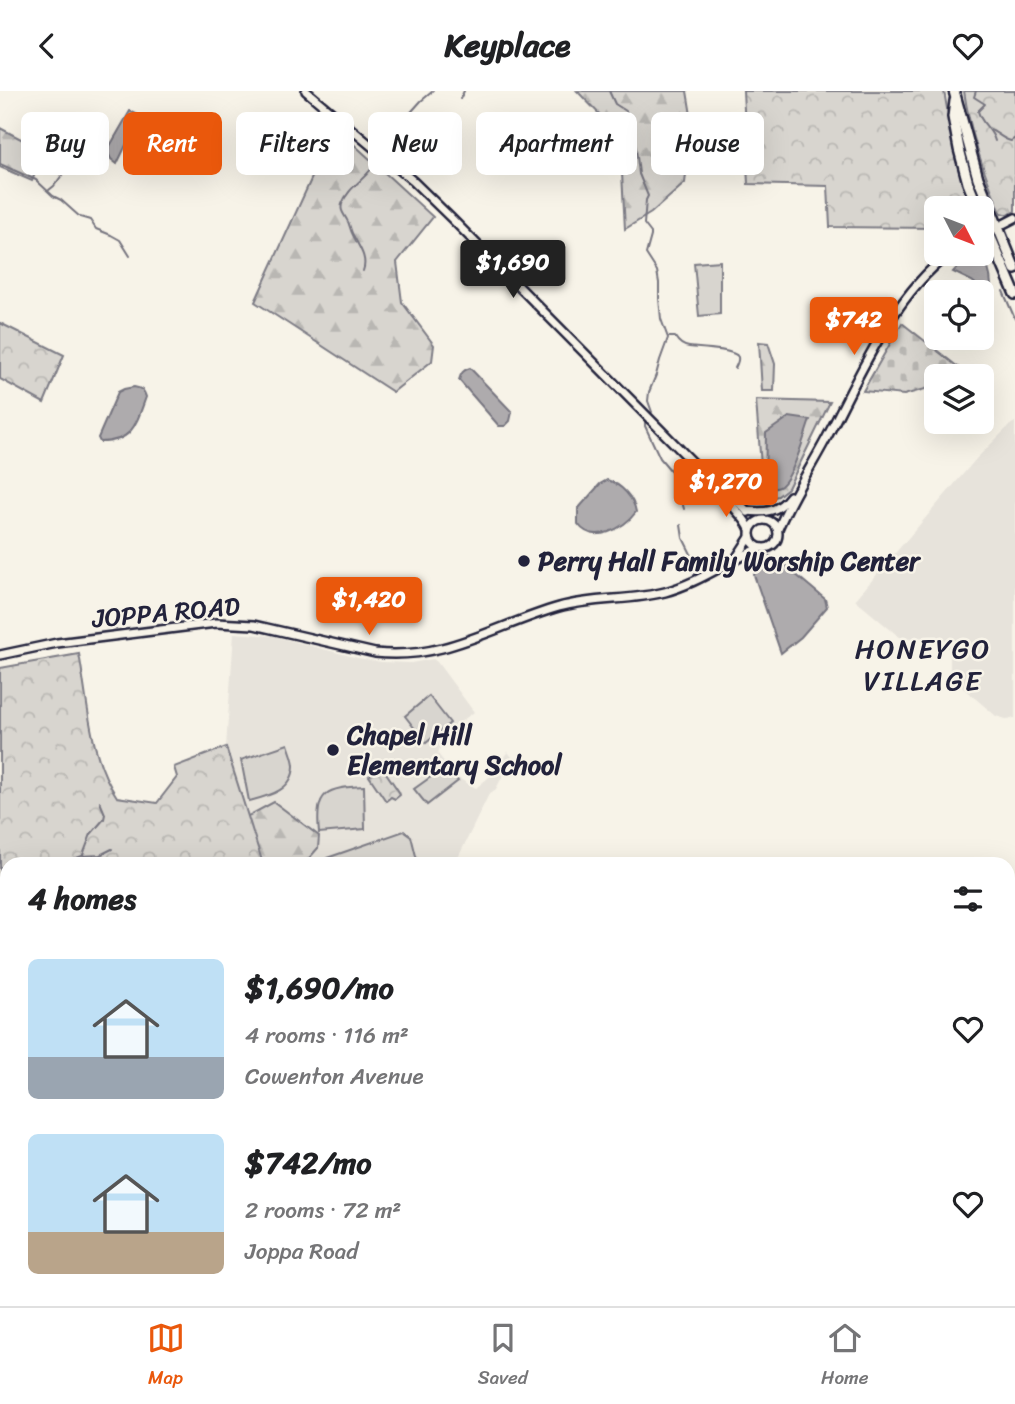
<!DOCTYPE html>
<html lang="en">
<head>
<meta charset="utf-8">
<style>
	:root { --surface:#fff; --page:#f6f6f6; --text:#202124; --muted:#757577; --line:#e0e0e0; --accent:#ea580c }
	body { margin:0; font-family:Sriracha,sans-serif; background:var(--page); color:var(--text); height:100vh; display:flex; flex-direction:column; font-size:26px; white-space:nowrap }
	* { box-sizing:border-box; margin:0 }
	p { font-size:23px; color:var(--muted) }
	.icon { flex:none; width:38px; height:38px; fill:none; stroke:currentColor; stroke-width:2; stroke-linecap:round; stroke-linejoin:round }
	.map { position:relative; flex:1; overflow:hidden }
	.details { position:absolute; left:0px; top:766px; width:1015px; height:450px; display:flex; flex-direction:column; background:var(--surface); border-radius:21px 21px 0 0; box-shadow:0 7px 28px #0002 }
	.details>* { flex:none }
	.top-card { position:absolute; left:21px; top:21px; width:973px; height:63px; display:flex; gap:14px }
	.needle { width:46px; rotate:132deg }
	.fabs { position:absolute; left:924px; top:105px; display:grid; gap:14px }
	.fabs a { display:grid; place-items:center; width:70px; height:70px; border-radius:10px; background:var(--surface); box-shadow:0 7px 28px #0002; font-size:35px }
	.price { position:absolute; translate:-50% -60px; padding:0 16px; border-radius:7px; background:var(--accent); color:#fff; font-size:23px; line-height:46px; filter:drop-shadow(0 2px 4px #0008) }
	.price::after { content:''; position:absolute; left:50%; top:42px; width:21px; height:16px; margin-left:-10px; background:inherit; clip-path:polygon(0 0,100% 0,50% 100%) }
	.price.active { background:#222; color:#fff }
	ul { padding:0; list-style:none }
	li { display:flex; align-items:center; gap:21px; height:175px; padding:0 28px }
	li span { display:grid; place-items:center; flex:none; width:196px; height:140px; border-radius:10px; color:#555 }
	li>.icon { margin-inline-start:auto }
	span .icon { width:84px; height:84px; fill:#fffc; stroke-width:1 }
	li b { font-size:30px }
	h2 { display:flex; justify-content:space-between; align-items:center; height:84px; padding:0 28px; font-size:30px }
	.tag { padding:0 24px; border-radius:10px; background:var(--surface); box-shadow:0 7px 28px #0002; font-size:24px; line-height:63px }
	.tag.active { background:var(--accent); color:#fff }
	header { display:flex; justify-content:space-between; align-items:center; height:91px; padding:0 28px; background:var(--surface); font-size:32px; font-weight:700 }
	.menu { display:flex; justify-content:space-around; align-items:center; height:98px; border-top:2px solid var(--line); background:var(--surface); font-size:19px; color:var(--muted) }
	.menu a { display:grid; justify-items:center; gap:4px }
	.menu .active { color:var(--accent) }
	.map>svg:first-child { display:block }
</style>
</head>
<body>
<header><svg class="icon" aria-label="back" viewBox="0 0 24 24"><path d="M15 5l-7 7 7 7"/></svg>Keyplace<svg class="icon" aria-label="heart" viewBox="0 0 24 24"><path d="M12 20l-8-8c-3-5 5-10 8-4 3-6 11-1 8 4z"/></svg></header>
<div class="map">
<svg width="1015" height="1215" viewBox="0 0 1015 1215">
	<defs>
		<pattern id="forest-firs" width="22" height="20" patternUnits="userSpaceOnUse" patternTransform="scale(1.75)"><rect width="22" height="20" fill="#d8d5cf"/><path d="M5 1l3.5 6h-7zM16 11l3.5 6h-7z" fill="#b9b7b3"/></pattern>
		<pattern id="cemetery-stones" width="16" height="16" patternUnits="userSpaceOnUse" patternTransform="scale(1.75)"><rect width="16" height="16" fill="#d8d5cf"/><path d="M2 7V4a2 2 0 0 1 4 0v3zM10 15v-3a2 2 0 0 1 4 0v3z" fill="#b9b7b3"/></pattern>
		<pattern id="park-crowns" width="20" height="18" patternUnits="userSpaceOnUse" patternTransform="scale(1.75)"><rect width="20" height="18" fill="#d8d5cf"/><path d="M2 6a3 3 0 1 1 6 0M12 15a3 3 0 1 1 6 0" fill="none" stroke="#b9b7b3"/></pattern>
	</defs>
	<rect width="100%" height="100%" fill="#f7f3e8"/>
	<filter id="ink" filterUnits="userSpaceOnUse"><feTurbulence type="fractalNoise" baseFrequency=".0143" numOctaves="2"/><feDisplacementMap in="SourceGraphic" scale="14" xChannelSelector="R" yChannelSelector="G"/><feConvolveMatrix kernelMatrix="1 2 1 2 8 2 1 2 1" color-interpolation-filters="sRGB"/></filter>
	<g filter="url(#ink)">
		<g fill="#e7e3db">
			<path d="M1015,331V627L1006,628L996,625L950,586V559L939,548L917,546L903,549L855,509L976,368L1010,334Z"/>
			<path d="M234,542L273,545L358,567L382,571L411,572L433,568L437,571L474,621L444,643L438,663L456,686L476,697L500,677L505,664L508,661L512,666L496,698L489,703L455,773L263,774L226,656Z"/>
		</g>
		<g fill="#d8d5cf" stroke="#7d7c85" stroke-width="2">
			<path d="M720,170V223L699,225L694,172Z"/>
			<path d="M429,605L450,632L426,652L405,625Z"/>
			<path d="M288,653C290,660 294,668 294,675C293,700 268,705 249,710L241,669Z"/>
			<path d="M446,675L458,690L427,714L414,698Z"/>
			<path d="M364,695L365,738L319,742C315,700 326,697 364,695Z"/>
			<path d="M404,740L411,745L418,773H328L327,767Z"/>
		</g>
		<g fill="url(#forest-firs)" stroke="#7d7c85" stroke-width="2">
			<path d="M577,0H687L692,30L685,92L651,122L625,138L622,82L608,32Z"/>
			<path d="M335,36L433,126L397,171L402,211L434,254L432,270L393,301L255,211Z"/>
			<path d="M0,37L44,60L32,90L0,76Z"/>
			<path d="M759,251L768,252L775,273L774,300H762Z"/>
			<path d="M756,309L830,311L788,397L778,405L770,407L763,402Z"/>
			<path d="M0,653L125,735L225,748L248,725L274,711L319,745L318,757L304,773L7,774Z"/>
			<path d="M1015,1053V1172L1008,1173V1055Z"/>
		</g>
		<path fill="url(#cemetery-stones)" stroke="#7d7c85" stroke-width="2" d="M902,232L958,276L948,285H936V295L904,304L863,300Z"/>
		<g fill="url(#park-crowns)" stroke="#7d7c85" stroke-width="2">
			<path d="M743,0H944L956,70L971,117H936V137L830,136L828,95L748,93Z"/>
			<path d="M964,0H1015V120L1008,124L1001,122C984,83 970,42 964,0Z"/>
			<path d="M0,232L64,264L44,312L0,288Z"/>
			<path d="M79,563C88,610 89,665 117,706L157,712L177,686L174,676L226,656L263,773L7,774V847L0,846V577Z"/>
			<path d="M382,676L399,701L400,704L395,708L391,706L386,710L369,685Z"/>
		</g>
		<g fill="#aeabad" stroke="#76747f" stroke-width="2">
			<path d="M130,20L140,25L139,27L117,73L111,68L107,60Z"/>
			<path d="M977,163H980C987,172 991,183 991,195L987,199L982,198L972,190L953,181L962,171Z"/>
			<path d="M470,277L512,321L510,330L505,335H499L459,289C461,282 463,279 470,277Z"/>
			<path d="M134,296C141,297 144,299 146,306C136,333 133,351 100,351L98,347L118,301L124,298Z"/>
			<path d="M789,326L810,329C805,343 793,386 781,395C777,398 771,398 765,398L766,342Z"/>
			<path d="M607,389C621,393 634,407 636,421C624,438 593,454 578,433V418L600,393Z"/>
			<path d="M769,465L776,467L825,508L827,516L801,546L781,562L754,484L758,467Z"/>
		</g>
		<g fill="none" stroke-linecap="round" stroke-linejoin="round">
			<g stroke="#76747f" stroke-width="2">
				<path d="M609,0L615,13L626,20L633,32L632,45L636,57L639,83L648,105L646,109L644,133L651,142V145L646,163L657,180L659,192V208L661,228L668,247L660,269L656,284L649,301L648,310L652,321"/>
				<path d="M976,0L974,6L985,13L978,20C981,33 992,38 995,50"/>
				<path d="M460,8L464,0"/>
				<path d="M990,39C997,41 1002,48 1011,50L1015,47"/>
				<path d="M379,57L421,10L433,0"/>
				<path d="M0,73L36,89L53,105L61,109L80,126L90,129L96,138L111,144L120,149L130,165"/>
				<path d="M49,99L54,95L68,76L85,70L99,74L104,68"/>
				<path d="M363,180C368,167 359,156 353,144C350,139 350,133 347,129C344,123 340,120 342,113C348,95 371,85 377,69L372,62"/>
				<path d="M1003,200L1015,228"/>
				<path d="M669,246H675C678,251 682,255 689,256C696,257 735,258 738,266C739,270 737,273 735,277"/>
				<path d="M645,331V335L660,367L681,392V407L684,418"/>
				<path d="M681,434L683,447L697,475L695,482"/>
				<path d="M83,764L91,743L104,728L105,723L100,711"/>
				<path d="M46,774L51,769L74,768L82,765L100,764L112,758"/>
				<path d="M0,799L7,788"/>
				<path d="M0,811H7"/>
				<path d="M1008,1137L1015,1134"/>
				<path d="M795,1215L801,1213"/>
				<path d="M849,1215L854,1209"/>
			</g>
			<g stroke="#22223b" stroke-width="12">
				<g id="minor">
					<path d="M306,0L413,90L451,127L729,408C733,420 746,426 750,439"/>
					<path d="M982,144L1015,127"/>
					<path d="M729,408L736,409L748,421"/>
					<path d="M747,420C766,422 778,421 790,405"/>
					<circle cx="764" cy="443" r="14"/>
					<path d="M778,438C791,407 810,378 826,348C859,286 892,206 949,163"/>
					<path d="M737,466L750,446"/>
					<path d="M0,564L57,552L216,532L254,534L375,562C444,570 496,534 559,516C594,506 630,510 665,501C701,491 727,470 761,457"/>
				</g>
			</g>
			<g stroke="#22223b" stroke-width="14">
				<g id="major">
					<path d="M954,0L978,87L1015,178"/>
					<path d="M955,10L953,26L959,58L968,92L978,117"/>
					<path d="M982,126L1015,203"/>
				</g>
			</g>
			<use href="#minor" stroke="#f7f3e8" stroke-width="7"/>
			<use href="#major" stroke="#f7f3e8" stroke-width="9"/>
		</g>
	</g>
	<g fill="#22223b" stroke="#f7f3e8" stroke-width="2.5">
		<circle cx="524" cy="470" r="7"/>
		<circle cx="333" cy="659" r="7"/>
	</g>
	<g text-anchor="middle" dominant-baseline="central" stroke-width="5" stroke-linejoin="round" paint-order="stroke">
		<g font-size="26" font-weight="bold" fill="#22223b" stroke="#f7f3e8" text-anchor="start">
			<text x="538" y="470">Perry Hall Family Worship Center</text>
			<text x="347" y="644">Chapel Hill<tspan x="347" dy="30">Elementary School</tspan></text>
		</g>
		<g font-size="26" fill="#22223b" stroke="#f7f3e8">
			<text transform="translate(166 521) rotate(-5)">JOPPA ROAD</text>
		</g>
		<g font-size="28" letter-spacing="2" fill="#22223b" stroke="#f7f3e8">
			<text x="923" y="557">HONEYGO<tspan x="923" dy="32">VILLAGE</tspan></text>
		</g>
	</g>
</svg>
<div class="fabs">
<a><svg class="needle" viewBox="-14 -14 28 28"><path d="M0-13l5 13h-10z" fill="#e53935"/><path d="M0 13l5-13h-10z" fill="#757577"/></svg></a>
<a><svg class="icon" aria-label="locate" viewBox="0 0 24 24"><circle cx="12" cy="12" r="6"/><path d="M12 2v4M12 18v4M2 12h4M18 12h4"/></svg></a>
<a><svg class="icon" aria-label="layers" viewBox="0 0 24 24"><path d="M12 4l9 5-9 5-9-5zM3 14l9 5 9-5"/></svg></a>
</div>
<b class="price active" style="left:513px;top:209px">$1,690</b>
<b class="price" style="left:854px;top:266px">$742</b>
<b class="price" style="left:726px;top:428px">$1,270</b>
<b class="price" style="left:369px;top:546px">$1,420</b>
<div class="top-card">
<a class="tag">Buy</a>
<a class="tag active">Rent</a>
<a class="tag">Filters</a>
<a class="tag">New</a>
<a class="tag">Apartment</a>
<a class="tag">House</a>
</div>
<section class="details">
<h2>4 homes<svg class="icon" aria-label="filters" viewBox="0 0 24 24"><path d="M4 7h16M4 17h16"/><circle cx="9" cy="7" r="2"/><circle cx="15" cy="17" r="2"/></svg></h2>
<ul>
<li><span style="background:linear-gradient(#bfe0f5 70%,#9aa5b1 0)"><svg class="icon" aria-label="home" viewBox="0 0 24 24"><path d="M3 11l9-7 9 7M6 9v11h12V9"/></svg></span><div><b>$1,690/mo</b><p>4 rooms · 116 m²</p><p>Cowenton Avenue</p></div><svg class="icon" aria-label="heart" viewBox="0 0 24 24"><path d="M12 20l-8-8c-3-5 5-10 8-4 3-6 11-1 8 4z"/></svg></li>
<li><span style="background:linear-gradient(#bfe0f5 70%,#b9a48a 0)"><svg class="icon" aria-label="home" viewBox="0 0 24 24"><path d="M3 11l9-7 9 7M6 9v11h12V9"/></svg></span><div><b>$742/mo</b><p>2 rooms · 72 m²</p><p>Joppa Road</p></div><svg class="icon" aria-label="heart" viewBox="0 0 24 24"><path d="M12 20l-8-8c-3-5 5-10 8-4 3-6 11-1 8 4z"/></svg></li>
</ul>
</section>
</div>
<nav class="menu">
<a class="active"><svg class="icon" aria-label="map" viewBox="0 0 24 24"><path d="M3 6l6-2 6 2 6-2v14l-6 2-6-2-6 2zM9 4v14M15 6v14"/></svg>Map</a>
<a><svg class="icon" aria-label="saved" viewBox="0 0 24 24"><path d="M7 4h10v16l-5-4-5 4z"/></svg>Saved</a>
<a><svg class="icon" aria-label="home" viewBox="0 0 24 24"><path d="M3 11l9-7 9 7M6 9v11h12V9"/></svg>Home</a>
</nav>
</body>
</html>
